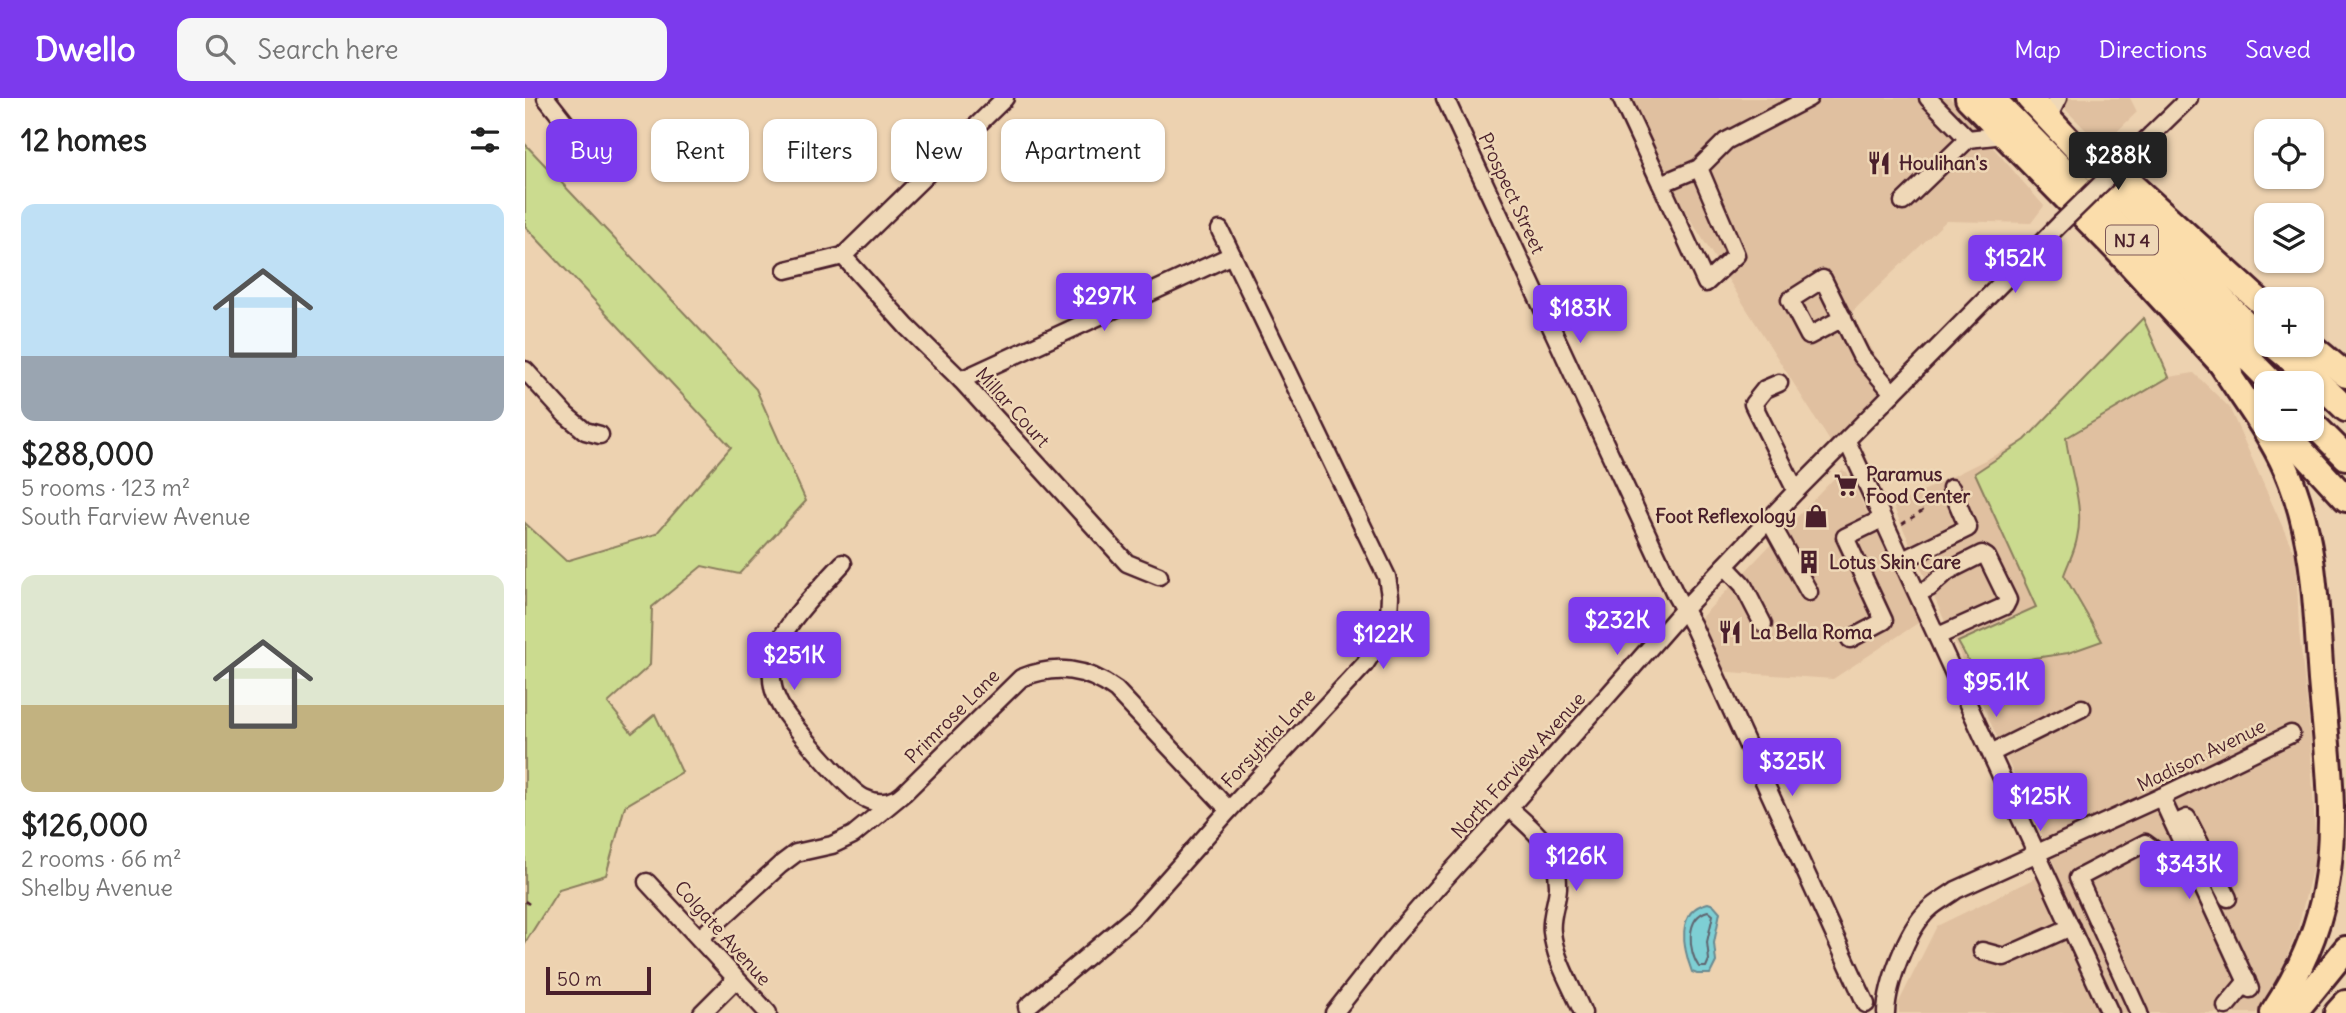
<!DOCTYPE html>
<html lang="en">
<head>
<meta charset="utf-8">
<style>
	:root { --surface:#fff; --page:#f6f6f6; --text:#222; --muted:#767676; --accent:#7c3aed }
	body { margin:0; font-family:Delius,sans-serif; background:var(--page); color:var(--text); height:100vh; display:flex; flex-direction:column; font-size:26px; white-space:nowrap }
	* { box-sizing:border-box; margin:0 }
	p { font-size:23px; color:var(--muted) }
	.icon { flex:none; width:38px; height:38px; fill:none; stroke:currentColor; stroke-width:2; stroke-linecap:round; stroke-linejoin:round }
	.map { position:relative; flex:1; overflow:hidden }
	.panel { display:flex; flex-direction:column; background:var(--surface); width:525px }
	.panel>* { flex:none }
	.guide { position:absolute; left:21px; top:21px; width:665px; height:63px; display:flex; gap:14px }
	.tools { position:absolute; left:1729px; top:21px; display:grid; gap:14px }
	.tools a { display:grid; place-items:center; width:70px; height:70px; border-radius:14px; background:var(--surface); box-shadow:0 2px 5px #0004; font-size:35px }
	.scale { position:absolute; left:21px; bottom:18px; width:105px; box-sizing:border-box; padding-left:7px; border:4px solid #4a1f2b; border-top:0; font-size:19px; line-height:24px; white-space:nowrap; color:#4a1f2b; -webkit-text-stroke:5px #efd8b7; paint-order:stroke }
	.price { position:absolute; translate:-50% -60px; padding:0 16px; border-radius:7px; background:var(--accent); color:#fff; font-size:23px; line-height:46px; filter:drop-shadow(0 2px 4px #0008) }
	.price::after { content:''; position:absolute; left:50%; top:42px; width:21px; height:16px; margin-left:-10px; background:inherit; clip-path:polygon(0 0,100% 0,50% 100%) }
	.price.active { background:#222; color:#fff }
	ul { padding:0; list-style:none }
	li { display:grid; align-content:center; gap:14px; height:371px; padding:0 21px }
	li span { display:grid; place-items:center; height:217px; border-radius:14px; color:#555 }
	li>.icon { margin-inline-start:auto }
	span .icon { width:126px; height:126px; fill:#fffc; stroke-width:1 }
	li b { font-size:30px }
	h2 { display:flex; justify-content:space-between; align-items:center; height:84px; padding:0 21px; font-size:30px }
	.pill { padding:0 24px; border-radius:14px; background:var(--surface); box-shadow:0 2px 5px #0004; font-size:24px; line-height:63px }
	.pill.active { background:var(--accent); color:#fff }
	header { display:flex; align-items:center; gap:42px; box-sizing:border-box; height:98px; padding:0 35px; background:var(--accent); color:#fff }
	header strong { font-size:33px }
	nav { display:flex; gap:38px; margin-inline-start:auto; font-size:24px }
	.search { width:490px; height:63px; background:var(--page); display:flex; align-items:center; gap:18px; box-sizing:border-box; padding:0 24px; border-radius:14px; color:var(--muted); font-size:26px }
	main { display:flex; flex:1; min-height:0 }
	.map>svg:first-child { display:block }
</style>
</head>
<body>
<header>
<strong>Dwello</strong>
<div class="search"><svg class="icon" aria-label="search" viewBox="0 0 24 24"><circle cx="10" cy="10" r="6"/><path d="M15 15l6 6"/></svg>Search here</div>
<nav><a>Map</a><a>Directions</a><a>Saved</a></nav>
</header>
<main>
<section class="panel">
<h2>12 homes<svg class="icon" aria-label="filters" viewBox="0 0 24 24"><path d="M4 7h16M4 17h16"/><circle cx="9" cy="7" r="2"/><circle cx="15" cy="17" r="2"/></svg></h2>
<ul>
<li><span style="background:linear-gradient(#bfe0f5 70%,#9aa5b1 0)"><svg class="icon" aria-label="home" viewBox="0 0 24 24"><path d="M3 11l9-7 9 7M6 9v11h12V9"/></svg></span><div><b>$288,000</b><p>5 rooms · 123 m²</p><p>South Farview Avenue</p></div></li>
<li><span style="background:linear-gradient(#dfe7d0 60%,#c2b280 0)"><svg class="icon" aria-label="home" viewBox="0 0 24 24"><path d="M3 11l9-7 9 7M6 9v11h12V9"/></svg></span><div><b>$126,000</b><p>2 rooms · 66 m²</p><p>Shelby Avenue</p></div></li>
</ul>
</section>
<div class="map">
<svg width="1821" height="915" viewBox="0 0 1821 915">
	<rect width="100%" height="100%" fill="#edd2b0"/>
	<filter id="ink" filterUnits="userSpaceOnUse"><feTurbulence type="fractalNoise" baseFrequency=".0143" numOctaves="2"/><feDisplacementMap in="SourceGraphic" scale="14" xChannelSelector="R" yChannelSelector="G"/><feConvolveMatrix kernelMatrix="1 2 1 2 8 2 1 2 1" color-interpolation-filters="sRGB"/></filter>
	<g filter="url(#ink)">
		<g fill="#e0c0a0">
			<path d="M1089,0H1425L1519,108L1506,125L1421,123L1326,215L1365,282L1306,345Z"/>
			<path d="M1529,0H1605L1612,14L1577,48Z"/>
			<path d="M1618,220L1644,279L1669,275L1704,309L1771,459L1774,533L1785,634L1791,755L1772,834L1749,890L1732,915H1374L1373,906L1412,828L1531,770L1368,408L1500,342Z"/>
			<path d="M1317,372L1322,374L1396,523L1308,581L1189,573L1168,528Z"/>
		</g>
		<g fill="#cbdb8f" stroke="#8a7d5d" stroke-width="2">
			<path d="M0,46L231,291L281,403L214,476L177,468L127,509L125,567L83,605L107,635L130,616L157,674L100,708L81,777L34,791L0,845V425L41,463L131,436L206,349L0,128Z"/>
			<path d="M1618,220L1644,279L1541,340C1544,373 1560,407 1552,440C1550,453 1543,465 1539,477L1577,543L1543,555L1509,560L1451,576L1433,544L1511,509L1450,375L1500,342Z"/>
		</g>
		<path fill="#7ecfd4" stroke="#698990" stroke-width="2" d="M1183,805L1189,807L1195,814L1189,845L1191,864L1185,876H1172L1167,874C1158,850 1150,812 1183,805Z"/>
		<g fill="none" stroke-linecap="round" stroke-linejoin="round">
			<path stroke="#5f656f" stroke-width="2" d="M1183,813L1188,817L1182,844L1184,862L1181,869H1174C1163,854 1160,819 1183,813Z"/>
			<g stroke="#4a1f2b" stroke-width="21">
				<g id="minor">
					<path d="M21,0L50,37"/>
					<path d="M920,0L1150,496L1168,528L1341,906"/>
					<path d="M1096,0L1136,86"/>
					<path d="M1403,0L1443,41L1479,37"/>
					<path d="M1523,20L1533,0"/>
					<path d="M1626,37L1664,0"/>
					<path d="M1174,70L1211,157L1181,185L1136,86L1174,70L1201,43L1284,0"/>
					<path d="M1378,104L1443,41"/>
					<path d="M318,158L382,229L436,282L602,465L634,478"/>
					<path d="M261,172L318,158L480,0"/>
					<path d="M1318,220L1284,238L1265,202L1298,181L1336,258L1368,295"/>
					<path d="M0,272L41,317L60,333L75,337"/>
					<path d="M436,282L707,157"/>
					<path d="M1254,285L1240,291L1228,306L1271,393"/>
					<path d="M1322,343L1585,915"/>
					<path d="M1244,422L1284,494"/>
					<path d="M1378,462L1443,430L1426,390"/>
					<path d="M318,465C295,491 249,533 247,569C246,580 248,594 254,605C261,621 324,693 339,700C349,705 360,706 370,701"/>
					<path d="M1200,468L1218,487L1238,526"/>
					<path d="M1393,495L1404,490L1423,473L1457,456L1462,459L1483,502L1480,508L1413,538"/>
					<path d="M1325,541L1359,523L1320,439L1357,421"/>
					<path d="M1466,655L1557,610"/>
					<path d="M1636,699L1725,891"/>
					<path d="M984,710C1011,734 1034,751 1033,790C1032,805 1025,819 1027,834C1030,862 1047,889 1058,915"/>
					<path d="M1649,726L1662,720L1703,800"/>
					<path d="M122,784L243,915"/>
					<path d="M175,840L255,767L271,755L307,747L328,737L379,695L496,580C531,566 561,570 591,592L704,712"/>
					<path d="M1457,853L1479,859L1546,829"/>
					<path d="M1701,908L1722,883"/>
					<path d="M502,909L610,818L704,712L840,566L859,537L864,517L865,498L862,479L695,132"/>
					<path d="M177,915L211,881"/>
					<path d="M809,915L869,839L914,787L984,710L1159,511L1271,393L1536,125"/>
					<path d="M1361,915C1362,886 1382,832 1403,812C1411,804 1422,799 1431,792L1636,699L1766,636"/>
					<path d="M1614,915L1553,780L1620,745L1639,759L1659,749"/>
				</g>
			</g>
			<g stroke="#4a1f2b" stroke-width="30">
				<g id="highway">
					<path d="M1443,0L1596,156L1705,275"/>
					<path d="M1467,0L1747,285"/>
					<path d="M1504,0L1594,96L1741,246"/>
					<path d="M1589,71L1741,209"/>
					<path d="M1748,247L1792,283L1821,311"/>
					<path d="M1785,247L1821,277"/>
					<path d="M1696,265C1720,304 1750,340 1766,383C1791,447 1791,515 1796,582C1802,652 1813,724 1800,793C1792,836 1772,879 1748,915"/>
					<path d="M1787,325L1821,359"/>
					<path d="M1757,331L1821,401"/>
					<path d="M1769,915L1821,851"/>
					<path d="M1812,915L1821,905"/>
				</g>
			</g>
			<g stroke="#4a1f2b" stroke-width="2.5" stroke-dasharray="5 5" stroke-linecap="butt">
				<path d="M1377,426L1399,412"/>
				<path d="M0,803L7,808"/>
			</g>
			<use href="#minor" stroke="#efd8b7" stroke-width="16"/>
			<use href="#highway" stroke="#fbddab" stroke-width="24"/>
			<g stroke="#4a1f2b" stroke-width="21" stroke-linecap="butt">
				<path id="minor-bridge" d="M1536,125L1626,37"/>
			</g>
			<use href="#minor-bridge" stroke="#efd8b7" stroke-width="16"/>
		</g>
	</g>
	<defs>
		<g id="restaurant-bare" transform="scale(1.89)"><path d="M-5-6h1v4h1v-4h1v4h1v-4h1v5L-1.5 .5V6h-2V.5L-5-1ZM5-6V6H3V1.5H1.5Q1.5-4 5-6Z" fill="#4a1f2b" stroke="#efd8b7" stroke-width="2.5" paint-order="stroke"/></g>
		<g id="supermarket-bare" transform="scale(1.89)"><path d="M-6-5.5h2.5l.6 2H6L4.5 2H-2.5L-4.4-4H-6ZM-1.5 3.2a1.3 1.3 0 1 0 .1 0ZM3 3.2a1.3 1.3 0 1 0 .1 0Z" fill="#4a1f2b" stroke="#efd8b7" stroke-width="2.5" paint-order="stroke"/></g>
		<g id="shop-bare" transform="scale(1.89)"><path d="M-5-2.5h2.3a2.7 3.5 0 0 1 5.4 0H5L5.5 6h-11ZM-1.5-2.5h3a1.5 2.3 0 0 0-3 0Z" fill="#4a1f2b" stroke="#efd8b7" stroke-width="2.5" paint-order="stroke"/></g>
		<g id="building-bare" transform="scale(1.89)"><path d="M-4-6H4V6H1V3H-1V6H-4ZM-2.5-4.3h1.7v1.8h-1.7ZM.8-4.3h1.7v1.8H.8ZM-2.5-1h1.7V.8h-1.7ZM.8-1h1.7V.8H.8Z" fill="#4a1f2b" stroke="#efd8b7" stroke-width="2.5" paint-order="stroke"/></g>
	</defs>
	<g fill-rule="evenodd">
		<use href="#restaurant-bare" x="1354" y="65"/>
		<use href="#supermarket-bare" x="1321" y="387"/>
		<use href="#shop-bare" x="1291" y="418"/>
		<use href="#building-bare" x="1284" y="464"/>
		<use href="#restaurant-bare" x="1205" y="534"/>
	</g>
	<g text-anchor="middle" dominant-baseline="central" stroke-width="5" stroke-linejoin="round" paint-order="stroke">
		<rect fill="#efd8b7" stroke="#7c5655" stroke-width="2" x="1581" y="127.5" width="52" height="29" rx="5"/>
		<g font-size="18" font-weight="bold" fill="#4a1f2b">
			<text x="1607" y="142">NJ 4</text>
		</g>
		<g font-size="19" font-weight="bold" fill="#4a1f2b" stroke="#efd8b7" text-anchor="start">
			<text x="1374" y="65">Houlihan's</text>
			<text x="1341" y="376">Paramus<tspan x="1341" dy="22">Food Center</tspan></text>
			<text x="1271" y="418" text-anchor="end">Foot Reflexology</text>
			<text x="1304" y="464">Lotus Skin Care</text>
			<text x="1225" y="534">La Bella Roma</text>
		</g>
		<g font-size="19" fill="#4a1f2b" stroke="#efd8b7">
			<text transform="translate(987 95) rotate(65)">Prospect Street</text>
			<text transform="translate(488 309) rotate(48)">Millar Court</text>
			<text transform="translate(427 618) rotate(-45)">Primrose Lane</text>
			<text transform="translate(743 640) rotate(-47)">Forsythia Lane</text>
			<text transform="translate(1676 657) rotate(-26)">Madison Avenue</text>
			<text transform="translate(993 667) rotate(-48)">North Farview Avenue</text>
			<text transform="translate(198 835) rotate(48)">Colgate Avenue</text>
		</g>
	</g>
</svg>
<div class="tools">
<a><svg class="icon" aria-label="locate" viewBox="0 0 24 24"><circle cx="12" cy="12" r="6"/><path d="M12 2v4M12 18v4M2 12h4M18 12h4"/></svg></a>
<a><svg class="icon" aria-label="layers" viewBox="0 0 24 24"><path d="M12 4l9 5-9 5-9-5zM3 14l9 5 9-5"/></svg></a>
<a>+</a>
<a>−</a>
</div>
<div class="scale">50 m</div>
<b class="price active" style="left:1593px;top:94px">$288K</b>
<b class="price" style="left:1490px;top:197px">$152K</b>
<b class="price" style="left:579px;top:235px">$297K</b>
<b class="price" style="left:1055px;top:247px">$183K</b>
<b class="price" style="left:1092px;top:559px">$232K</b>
<b class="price" style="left:858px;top:573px">$122K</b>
<b class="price" style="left:269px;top:594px">$251K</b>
<b class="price" style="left:1471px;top:621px">$95.1K</b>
<b class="price" style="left:1267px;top:700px">$325K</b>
<b class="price" style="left:1515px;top:735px">$125K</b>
<b class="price" style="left:1051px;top:795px">$126K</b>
<b class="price" style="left:1664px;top:803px">$343K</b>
<div class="guide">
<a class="pill active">Buy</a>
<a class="pill">Rent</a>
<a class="pill">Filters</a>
<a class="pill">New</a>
<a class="pill">Apartment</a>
</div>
</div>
</main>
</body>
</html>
